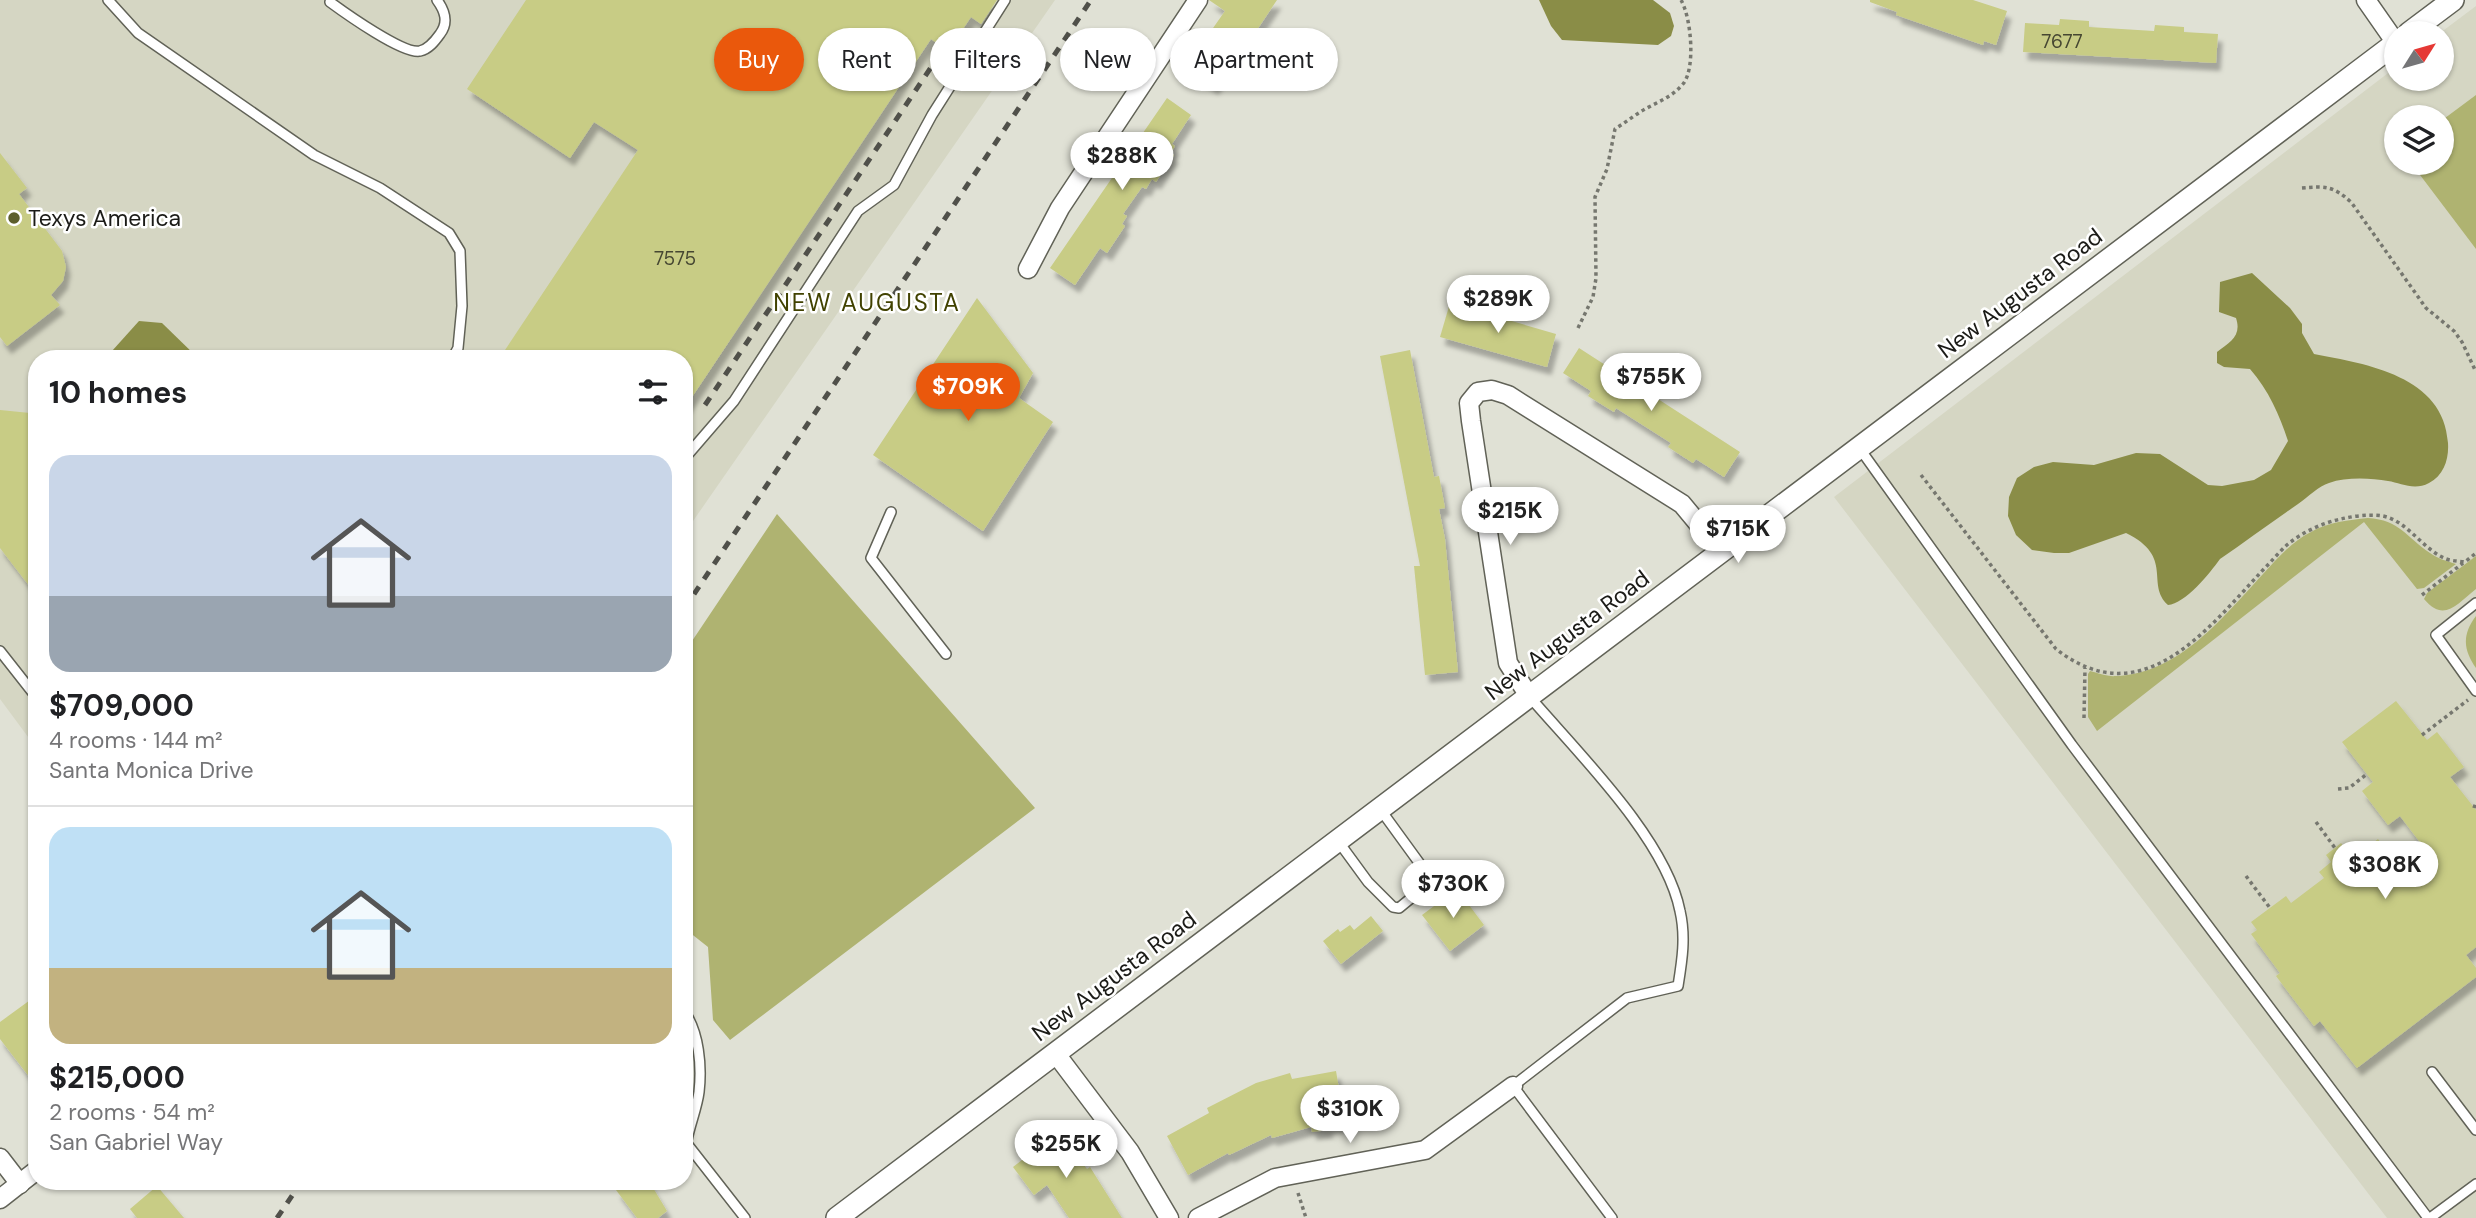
<!DOCTYPE html>
<html lang="en">
<head>
<meta charset="utf-8">
<style>
	:root { --surface:#fff; --page:#f6f6f6; --text:#202124; --muted:#757577; --line:#e0e0e0; --accent:#ea580c }
	body { margin:0; font-family:"DM Sans",sans-serif; background:var(--page); color:var(--text); height:100vh; display:flex; flex-direction:column; font-size:26px; white-space:nowrap }
	* { box-sizing:border-box; margin:0 }
	p { font-size:23px; color:var(--muted) }
	.icon { flex:none; width:38px; height:38px; fill:none; stroke:currentColor; stroke-width:2; stroke-linecap:round; stroke-linejoin:round }
	.map { position:relative; flex:1; overflow:hidden }
	.drawer { position:absolute; left:28px; top:350px; width:665px; height:840px; display:flex; flex-direction:column; background:var(--surface); border-radius:28px; box-shadow:0 2px 5px #0004 }
	.drawer>* { flex:none }
	.guide { position:absolute; left:714px; top:28px; width:665px; height:63px; display:flex; gap:14px }
	.needle { width:46px; rotate:53deg }
	.fabs { position:absolute; left:2384px; top:21px; display:grid; gap:14px }
	.fabs a { display:grid; place-items:center; width:70px; height:70px; border-radius:50%; background:var(--surface); box-shadow:0 2px 5px #0004; font-size:35px }
	.price { position:absolute; translate:-50% -60px; padding:0 16px; border-radius:24px; background:#fff; color:#222; font-size:23px; line-height:46px; filter:drop-shadow(0 2px 4px #0008) }
	.price::after { content:''; position:absolute; left:50%; top:42px; width:21px; height:16px; margin-left:-10px; background:inherit; clip-path:polygon(0 0,100% 0,50% 100%) }
	.price.on { background:var(--accent); color:#fff }
	ul { padding:0; list-style:none }
	li { display:grid; align-content:center; gap:14px; height:371px; padding:0 21px }
	li+li { border-top:2px solid var(--line) }
	li span { display:grid; place-items:center; height:217px; border-radius:21px; color:#555 }
	li>.icon { margin-inline-start:auto }
	span .icon { width:126px; height:126px; fill:#fffc; stroke-width:1 }
	li b { font-size:30px }
	h2 { display:flex; justify-content:space-between; align-items:center; height:84px; padding:0 21px; font-size:30px }
	.chip { padding:0 24px; border-radius:32px; background:var(--surface); box-shadow:0 2px 5px #0004; font-size:24px; line-height:63px }
	.chip.on { background:var(--accent); color:#fff }
	.map>svg:first-child { display:block }
</style>
</head>
<body>
<div class="map">
<svg width="2476" height="1218" viewBox="0 0 2476 1218">
	<defs>
		<filter id="shadow"><feDropShadow dx="4.5" dy="8" stdDeviation="2" flood-color="#0004"/></filter>
	</defs>
	<rect width="100%" height="100%" fill="#e0e1d5"/>
	<g fill="#d5d6c3" fill-rule="evenodd">
		<path d="M0,0H1055L684,534V359H37V749L0,699Z"/>
		<path d="M2476,6V1218H2387L1834,497L2396,67V79H2441L2440,33ZM2396,117H2441V163H2396Z"/>
	</g>
	<g fill="#afb371">
		<path d="M2476,95V249L2411,163H2441V121Z"/>
		<path d="M777,514L1035,808L730,1040L713,1020L708,947L684,928V653Z"/>
		<path d="M2368,518C2400,520 2406,537 2430,553C2438,559 2447,561 2456,564L2424,588L2417,589L2364,522L2097,731L2088,717V674L2090,671C2098,673 2108,677 2116,676C2179,674 2223,617 2263,574C2278,558 2291,542 2311,532C2328,522 2349,520 2368,518Z"/>
		<path d="M2476,556V589C2457,604 2444,623 2424,599L2427,593Z"/>
		<path d="M2476,616V668C2463,650 2462,634 2476,616Z"/>
	</g>
	<g fill="#8a8d47">
		<path d="M1539,0H1653L1670,13L1674,26L1671,36L1658,45L1562,40L1551,26Z"/>
		<path d="M2252,273L2290,308L2302,324V333L2314,354C2367,364 2444,376 2448,443C2449,459 2444,475 2429,483C2414,491 2401,483 2388,481C2370,478 2346,477 2329,483C2319,486 2308,497 2298,504C2272,522 2246,541 2220,559C2210,573 2185,604 2168,605C2145,584 2175,557 2126,533L2069,553H2054L2032,550L2016,535L2008,516L2009,497L2017,478L2034,467L2053,462L2094,465L2136,453L2160,454L2208,485L2222,486L2254,480L2271,470L2288,441C2279,414 2269,391 2250,369L2224,367L2217,363V352C2230,342 2242,336 2236,318L2219,312L2220,282Z"/>
		<path d="M139,321L162,323L199,359H110L112,351Z"/>
	</g>
	<g fill="#c8cc85" filter="url(#shadow)">
		<path d="M526,0H997L981,24L971,17L948,51L931,39L684,409V359H499L638,150L594,122L570,158L467,89Z"/>
		<path d="M1209,0H1277L1224,79L1221,77L1214,87L1185,68L1225,11Z"/>
		<path d="M1870,0H1973L2007,11L1996,45L1984,41L1983,45L1896,15L1897,12L1870,2Z"/>
		<path d="M2060,19L2089,21V27L2154,31L2155,25L2184,27V32L2218,34L2216,63L2023,52L2025,23L2059,25Z"/>
		<path d="M1167,98L1191,115L1172,144L1175,146L1171,153L1174,155L1156,182L1152,179L1146,189L1142,187L1123,214L1127,216L1122,224L1125,226L1107,253L1100,248L1075,285L1050,268Z"/>
		<path d="M0,153L27,188L19,194L62,251L66,267L63,281L51,295L60,305L7,346L0,337Z"/>
		<path d="M977,298L1033,373L1019,398L1053,422L983,531L873,455Z"/>
		<path d="M1450,303L1556,334L1547,367L1440,337Z"/>
		<path d="M1579,348L1740,452L1724,477L1696,459L1693,463L1668,447L1671,443L1616,408L1614,412L1588,396L1591,391L1563,373Z"/>
		<path d="M1410,350L1434,477L1439,476L1445,508L1439,509L1445,539L1458,672L1425,675L1414,566H1420L1380,356Z"/>
		<path d="M0,410L30,413L37,422V596L0,548Z"/>
		<path d="M2396,701L2427,740L2437,732L2464,767L2450,777L2476,810V947L2466,955L2476,968V977L2357,1068L2320,1021L2314,1026L2276,976L2280,973L2251,934L2257,930L2251,922L2286,896L2291,903L2324,878L2319,872L2331,862L2326,855L2341,843L2347,851L2359,842L2365,849L2378,839L2397,864L2422,845L2400,816L2388,825L2362,791L2373,782L2342,742Z"/>
		<path d="M1457,889L1484,925L1450,951L1422,915Z"/>
		<path d="M1371,916L1383,931L1341,964L1323,941L1338,929L1340,932L1350,925L1354,930Z"/>
		<path d="M37,995V1087L0,1039V1022Z"/>
		<path d="M1336,1071L1345,1123L1328,1126L1329,1130L1312,1132L1311,1127L1272,1138L1271,1135L1229,1155L1228,1153L1188,1175L1167,1136L1209,1113L1207,1108L1256,1083L1290,1073L1292,1079Z"/>
		<path d="M1058,1132L1087,1169L1090,1167L1122,1218H1069L1047,1185L1034,1195L1013,1167Z"/>
		<path d="M627,1181H649L667,1211L658,1218H637L616,1190Z"/>
		<path d="M157,1186L184,1218H137L130,1209Z"/>
	</g>
	<g fill="none" stroke-linecap="round" stroke-linejoin="round">
		<g stroke="#616257" stroke-width="12">
			<g id="service">
				<path d="M108,0L138,33L314,155L380,188L449,233L460,251L462,306L458,348L452,359"/>
				<path d="M330,2C345,13 404,55 420,51C429,49 435,41 440,34C449,22 445,11 437,0"/>
				<path d="M1860,449L2072,745L2428,1218"/>
				<path d="M684,459L734,401L858,211L894,185L932,115L1005,0"/>
				<path d="M891,512L871,558L946,654"/>
				<path d="M2476,603L2436,635L2476,691"/>
				<path d="M0,651L37,698"/>
				<path d="M1529,696C1577,752 1666,839 1680,911C1686,937 1682,961 1678,986L1627,998L1513,1086L1612,1218"/>
				<path d="M1338,841L1368,882L1393,907L1399,908L1427,885L1428,875L1380,809"/>
				<path d="M684,1011C699,1032 702,1066 699,1092C697,1108 690,1124 687,1140"/>
				<path d="M2432,1072L2476,1130"/>
				<path d="M684,1140L745,1218"/>
				<path d="M2430,1218L2476,1184"/>
			</g>
		</g>
		<g stroke="#616257" stroke-width="21">
			<g id="minor">
				<path d="M2366,0L2396,43"/>
				<path d="M1028,269L1060,208L1198,0"/>
				<path d="M1529,696L1508,663L1471,421L1469,403L1478,392L1492,390L1508,395L1682,504L1721,551"/>
				<path d="M1056,1054L1130,1152L1169,1218"/>
				<path d="M0,1158L20,1184"/>
				<path d="M0,1199L37,1170"/>
				<path d="M1198,1218L1275,1178L1425,1150L1513,1086"/>
			</g>
		</g>
		<g stroke="#616257" stroke-width="24">
			<g id="tertiary">
				<path d="M2409,33L2453,0"/>
				<path d="M837,1218L2396,43"/>
			</g>
		</g>
		<g stroke="#76776f" stroke-width="3.5" stroke-dasharray="3.5 3.5" stroke-linecap="butt">
			<path d="M2302,188C2326,186 2333,186 2351,202L2426,308L2454,331L2462,342L2476,372"/>
			<path d="M1578,328L1593,297L1596,278L1595,197L1607,169L1615,129C1626,122 1636,114 1647,108C1660,101 1673,96 1683,84C1696,68 1691,17 1681,0"/>
			<path d="M1921,475L2056,649C2142,716 2207,630 2262,571C2271,562 2279,552 2288,544C2303,532 2322,523 2341,519C2354,516 2369,514 2383,516C2407,521 2422,548 2444,558C2450,561 2458,561 2465,562L2476,553"/>
			<path d="M2422,595L2463,563"/>
			<path d="M2084,718L2085,668"/>
			<path d="M2422,735L2468,700"/>
			<path d="M2338,789L2349,788L2367,774"/>
			<path d="M2474,808L2476,802"/>
			<path d="M2316,822L2335,848"/>
			<path d="M2246,876L2270,908"/>
			<path d="M1298,1193L1306,1218"/>
		</g>
		<use href="#service" stroke="#fff" stroke-width="9"/>
		<use href="#minor" stroke="#fff" stroke-width="18"/>
		<use href="#tertiary" stroke="#fff" stroke-width="21"/>
		<g stroke="#50504a" stroke-width="5" stroke-dasharray="9 9" stroke-linecap="butt">
			<path d="M705,405L944,48"/>
			<path d="M684,609L1091,0"/>
			<path d="M277,1218L302,1181"/>
		</g>
	</g>
	<circle fill="#5c5e2c" stroke="#fff" stroke-width="2.5" cx="14" cy="218" r="7"/>
	<g text-anchor="middle" dominant-baseline="central" stroke-width="5" stroke-linejoin="round" paint-order="stroke">
		<g font-size="19" fill="#464732">
			<text x="2062" y="41">7677</text>
			<text x="675" y="258">7575</text>
		</g>
		<g font-size="23" fill="#1b1b17" stroke="#fff" text-anchor="start">
			<text x="28" y="218">Texys America</text>
		</g>
		<g font-size="23" fill="#1b1b17" stroke="#fff">
			<text transform="translate(2020 293) rotate(-37)">New Augusta Road</text>
			<text transform="translate(1567 635) rotate(-37)">New Augusta Road</text>
			<text transform="translate(1114 976) rotate(-37)">New Augusta Road</text>
		</g>
		<g font-size="24" letter-spacing="2" fill="#414201" stroke="#fff">
			<text x="867" y="302">NEW AUGUSTA</text>
		</g>
	</g>
</svg>
<div class="fabs">
<a><svg class="needle" viewBox="-14 -14 28 28"><path d="M0-13l5 13h-10z" fill="#e53935"/><path d="M0 13l5-13h-10z" fill="#757577"/></svg></a>
<a><svg class="icon" aria-label="layers" viewBox="0 0 24 24"><path d="M12 4l9 5-9 5-9-5zM3 14l9 5 9-5"/></svg></a>
</div>
<b class="price" style="left:1122px;top:192px">$288K</b>
<b class="price" style="left:1498px;top:335px">$289K</b>
<b class="price" style="left:1651px;top:413px">$755K</b>
<b class="price on" style="left:968px;top:423px">$709K</b>
<b class="price" style="left:1510px;top:547px">$215K</b>
<b class="price" style="left:1738px;top:565px">$715K</b>
<b class="price" style="left:2385px;top:901px">$308K</b>
<b class="price" style="left:1453px;top:920px">$730K</b>
<b class="price" style="left:1350px;top:1145px">$310K</b>
<b class="price" style="left:1066px;top:1180px">$255K</b>
<div class="guide">
<a class="chip on">Buy</a>
<a class="chip">Rent</a>
<a class="chip">Filters</a>
<a class="chip">New</a>
<a class="chip">Apartment</a>
</div>
<section class="drawer">
<h2>10 homes<svg class="icon" aria-label="filters" viewBox="0 0 24 24"><path d="M4 7h16M4 17h16"/><circle cx="9" cy="7" r="2"/><circle cx="15" cy="17" r="2"/></svg></h2>
<ul>
<li><span style="background:linear-gradient(#c9d6e8 65%,#9aa5b1 0)"><svg class="icon" aria-label="home" viewBox="0 0 24 24"><path d="M3 11l9-7 9 7M6 9v11h12V9"/></svg></span><div><b>$709,000</b><p>4 rooms · 144 m²</p><p>Santa Monica Drive</p></div></li>
<li><span style="background:linear-gradient(#bfe0f5 65%,#c2b280 0)"><svg class="icon" aria-label="home" viewBox="0 0 24 24"><path d="M3 11l9-7 9 7M6 9v11h12V9"/></svg></span><div><b>$215,000</b><p>2 rooms · 54 m²</p><p>San Gabriel Way</p></div></li>
</ul>
</section>
</div>
</body>
</html>
